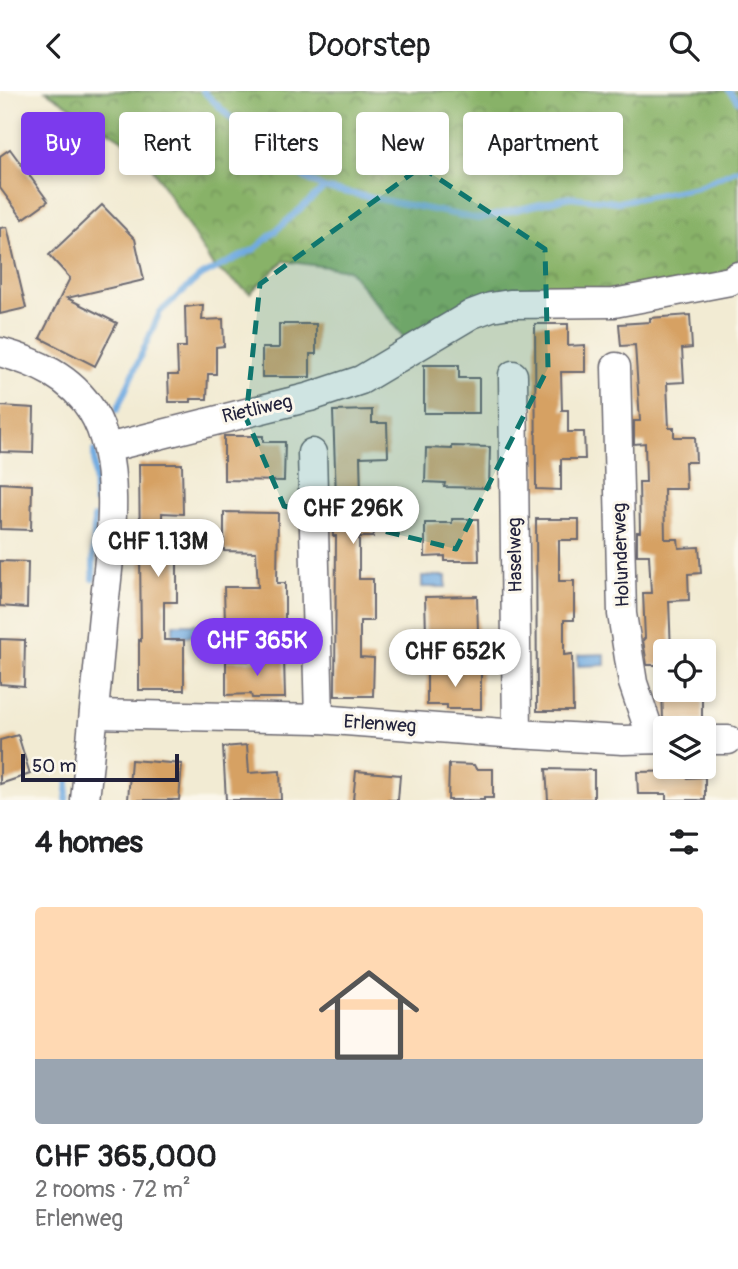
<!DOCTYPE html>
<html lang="en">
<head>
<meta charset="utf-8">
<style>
	:root { --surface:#fff; --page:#f6f6f6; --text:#202124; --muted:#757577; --accent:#7c3aed }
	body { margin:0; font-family:Pangolin,sans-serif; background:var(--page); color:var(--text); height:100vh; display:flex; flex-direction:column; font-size:26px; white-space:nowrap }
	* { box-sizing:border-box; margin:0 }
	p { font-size:23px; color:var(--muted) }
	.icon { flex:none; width:38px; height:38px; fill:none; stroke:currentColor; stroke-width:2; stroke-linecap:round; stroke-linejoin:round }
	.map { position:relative; height:709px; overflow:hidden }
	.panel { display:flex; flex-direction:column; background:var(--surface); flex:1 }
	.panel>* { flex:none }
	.banner { position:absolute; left:21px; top:21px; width:696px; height:63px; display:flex; gap:14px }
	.tools { position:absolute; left:653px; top:548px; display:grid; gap:14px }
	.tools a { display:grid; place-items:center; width:63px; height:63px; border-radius:7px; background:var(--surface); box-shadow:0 4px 10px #0003; font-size:35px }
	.scale { position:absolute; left:21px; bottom:18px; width:158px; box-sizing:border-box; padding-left:7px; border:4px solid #22223b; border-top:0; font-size:19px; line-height:24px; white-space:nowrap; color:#22223b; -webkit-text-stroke:5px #fbf7ec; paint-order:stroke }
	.price { position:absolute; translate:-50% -60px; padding:0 16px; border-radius:24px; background:#fff; color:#222; font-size:23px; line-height:46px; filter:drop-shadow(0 2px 4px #0008) }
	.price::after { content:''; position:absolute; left:50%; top:42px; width:21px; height:16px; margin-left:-10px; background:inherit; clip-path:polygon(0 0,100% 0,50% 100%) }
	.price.current { background:var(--accent); color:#fff }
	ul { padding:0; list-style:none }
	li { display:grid; align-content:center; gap:14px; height:371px; padding:0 35px }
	li span { display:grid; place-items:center; height:217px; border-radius:7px; color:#555 }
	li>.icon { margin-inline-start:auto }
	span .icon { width:126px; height:126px; fill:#fffc; stroke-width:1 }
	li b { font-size:30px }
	h2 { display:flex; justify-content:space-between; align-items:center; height:84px; padding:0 35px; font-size:30px }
	.chip { padding:0 24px; border-radius:7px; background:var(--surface); box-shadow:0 4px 10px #0003; font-size:24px; line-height:63px }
	.chip.current { background:var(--accent); color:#fff }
	header { display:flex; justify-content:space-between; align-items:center; height:91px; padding:0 35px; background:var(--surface); font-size:32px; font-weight:600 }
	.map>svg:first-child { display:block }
</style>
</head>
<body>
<header><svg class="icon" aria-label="back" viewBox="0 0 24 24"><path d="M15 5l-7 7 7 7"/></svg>Doorstep<svg class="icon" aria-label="search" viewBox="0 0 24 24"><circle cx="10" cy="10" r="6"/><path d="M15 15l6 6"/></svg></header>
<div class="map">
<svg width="738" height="709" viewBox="0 0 738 709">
	<defs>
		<pattern id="forest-crowns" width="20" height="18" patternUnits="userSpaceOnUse" patternTransform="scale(1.75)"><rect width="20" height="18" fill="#88b268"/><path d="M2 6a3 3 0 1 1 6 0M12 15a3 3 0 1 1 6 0" fill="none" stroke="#6f9057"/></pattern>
	</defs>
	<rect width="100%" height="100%" fill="#fbf7ec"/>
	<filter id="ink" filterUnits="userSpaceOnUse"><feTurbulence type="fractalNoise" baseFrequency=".0143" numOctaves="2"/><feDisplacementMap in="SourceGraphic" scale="14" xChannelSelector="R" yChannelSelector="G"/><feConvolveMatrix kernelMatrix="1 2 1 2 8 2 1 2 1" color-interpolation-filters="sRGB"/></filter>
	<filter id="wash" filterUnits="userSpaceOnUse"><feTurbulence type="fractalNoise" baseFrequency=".00686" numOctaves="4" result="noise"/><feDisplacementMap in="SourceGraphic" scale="28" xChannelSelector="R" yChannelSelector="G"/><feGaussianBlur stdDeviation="1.57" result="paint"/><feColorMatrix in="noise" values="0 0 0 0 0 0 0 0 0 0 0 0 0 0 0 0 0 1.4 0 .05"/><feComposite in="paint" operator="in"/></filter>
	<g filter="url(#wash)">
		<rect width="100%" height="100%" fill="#f2ebd3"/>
		<path fill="url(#forest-crowns)" stroke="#556a52" stroke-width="2" d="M46,0H738V185L510,213L413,258L349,179L284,170L250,202L213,175L143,62Z"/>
		<g fill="#71abe1" stroke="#4a668e" stroke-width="2">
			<rect x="422" y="485" width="24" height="11"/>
			<rect x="173" y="533" width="25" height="12"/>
			<path d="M605,563V574L578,575V564Z"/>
		</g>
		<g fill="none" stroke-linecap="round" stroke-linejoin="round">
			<g stroke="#71abe1" stroke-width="6">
				<path d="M203,0L277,72L324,97L478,128L570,106L618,111L697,96L738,78"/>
				<path d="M729,0L738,10"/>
				<path d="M117,319L160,221L199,186L255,158L324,97"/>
				<path d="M94,360L95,411"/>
				<path d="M93,488L94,426"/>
				<path d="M66,709L68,691"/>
			</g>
		</g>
		<g id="blocks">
			<g fill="#d6a163">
				<path d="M10,58L48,110L23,128L0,97V65Z"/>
				<path d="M102,114L135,148L144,189L67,207L117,232L95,275L40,247L70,187L49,164Z"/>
				<path d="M7,136L26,217L0,223V137Z"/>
				<path d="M203,214L202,229L223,228L224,255L216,256V283H208L207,308H191V311H169L168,284H178L177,256H186L185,216Z"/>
				<path d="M690,224L692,257L682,258L684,291L667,292L669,337H674V346H695L696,371H685L686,398H664L665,448H678L679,457L699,456L701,482L688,483L689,509L669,510L671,560H665V574H647L643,549L645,547L643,502H651L649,464H637V441H640L639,391H646L645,352L634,353V330H640L635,254L621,255L619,233L650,231V227Z"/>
				<path d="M279,233H316V263H310V286H262V257H279Z"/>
				<path d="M535,233H568V255L585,254V281H561L562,319H568V341H584L585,368H561V399L536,398Z"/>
				<path d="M424,274H459V287H479V322H424Z"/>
				<path d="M0,315L34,317L33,362L0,361Z"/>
				<path d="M372,319V332H387L388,365L360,366L361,405H372L373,446H359V488H373V530H360V566L374,567L373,605H335L336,445H333L332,406H336L333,320Z"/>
				<path d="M224,345H263V351H285L284,390L224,389Z"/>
				<path d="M452,355L490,356L489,397L444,396L445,392L425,391L426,357L452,358Z"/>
				<path d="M139,373H182L183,423L162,422V468H177V511H164V549H184V599H139V549L141,550Z"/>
				<path d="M0,392L32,394L31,439L0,438Z"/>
				<path d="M224,421L278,422L277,492H285V532H225L224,496H258L256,461L224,460Z"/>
				<path d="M452,428H478L479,470H445V465L425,466V432H452Z"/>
				<path d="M536,428H579V449H559V490H574V529H564V564L572,563L573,620H537Z"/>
				<path d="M0,470L28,471L27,517L0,515Z"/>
				<path d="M477,505L478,542L426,543L425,506Z"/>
				<path d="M0,548L25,549L24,595L0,593Z"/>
				<path d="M257,566H284L285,607H252L251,603L226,604V570H257Z"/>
				<path d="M454,577H481V618H447V614H427V580H454Z"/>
				<path d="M662,598H702V630L663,629Z"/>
				<path d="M18,644L30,683L0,693V649Z"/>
				<path d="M247,654L249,682L280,680L281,709H226L223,656Z"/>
				<path d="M131,669L182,673L179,709H128Z"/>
				<path d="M449,673L474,674L476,678H493V707H484V709H448Z"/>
				<path d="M546,678L594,679V708L548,709Z"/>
				<path d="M356,680L400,684L398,709H353Z"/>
				<path d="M687,680V687L705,686V709H666V703H638L637,681Z"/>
			</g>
		</g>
	</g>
	<g filter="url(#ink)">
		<use href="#blocks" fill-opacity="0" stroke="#6b6870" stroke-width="2"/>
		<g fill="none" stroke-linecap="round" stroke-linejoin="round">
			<g stroke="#6b6870" stroke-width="31">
				<g id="minor">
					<path d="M0,261C36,271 71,286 92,320C126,374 108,472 102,534C97,593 91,651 85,709"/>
					<path d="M616,276L622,523L633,592L652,648"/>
					<path d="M513,284L517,643"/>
					<path d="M107,357L310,306L361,289L472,223L491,216L510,213L614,212L730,190L738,185"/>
					<path d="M312,362L319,628"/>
					<path d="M94,623L319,628L517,643L623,649L665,648"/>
					<path d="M704,649H728"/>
				</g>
			</g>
			<use href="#minor" stroke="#fff" stroke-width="28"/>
		</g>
	</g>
	<path fill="#0f766e" fill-opacity="0.2" stroke="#0f766e" stroke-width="5" stroke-dasharray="14 9" stroke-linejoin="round" d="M421,76L545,158L548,277L456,458L284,415L246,327L260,193Z"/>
	<g text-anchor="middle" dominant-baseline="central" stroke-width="6" stroke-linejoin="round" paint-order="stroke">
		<g font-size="19" fill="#22223b" stroke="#fbf7ec">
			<text transform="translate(257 318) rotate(-13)">Rietliweg</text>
			<text transform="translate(515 464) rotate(-91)">Haselweg</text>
			<text transform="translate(621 464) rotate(-92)">Holunderweg</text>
			<text transform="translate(380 633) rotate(4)">Erlenweg</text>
		</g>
	</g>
</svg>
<div class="tools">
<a><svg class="icon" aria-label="locate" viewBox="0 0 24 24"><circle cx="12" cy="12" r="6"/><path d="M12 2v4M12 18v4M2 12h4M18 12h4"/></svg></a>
<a><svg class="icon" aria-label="layers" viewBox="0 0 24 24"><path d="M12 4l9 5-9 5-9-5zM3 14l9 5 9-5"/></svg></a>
</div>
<div class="scale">50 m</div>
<b class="price" style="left:353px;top:455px">CHF 296K</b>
<b class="price" style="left:158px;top:488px">CHF 1.13M</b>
<b class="price current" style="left:257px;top:587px">CHF 365K</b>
<b class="price" style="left:455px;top:598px">CHF 652K</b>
<div class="banner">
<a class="chip current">Buy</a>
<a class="chip">Rent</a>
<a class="chip">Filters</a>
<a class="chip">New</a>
<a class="chip">Apartment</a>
</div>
</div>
<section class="panel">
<h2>4 homes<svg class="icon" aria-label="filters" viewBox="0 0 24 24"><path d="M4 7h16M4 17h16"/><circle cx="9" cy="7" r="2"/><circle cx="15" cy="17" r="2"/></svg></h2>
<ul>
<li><span style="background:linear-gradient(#ffd9b3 70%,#9aa5b1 0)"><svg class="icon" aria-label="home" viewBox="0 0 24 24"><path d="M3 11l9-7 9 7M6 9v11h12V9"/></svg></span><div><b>CHF 365,000</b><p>2 rooms · 72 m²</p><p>Erlenweg</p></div></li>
</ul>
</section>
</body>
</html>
